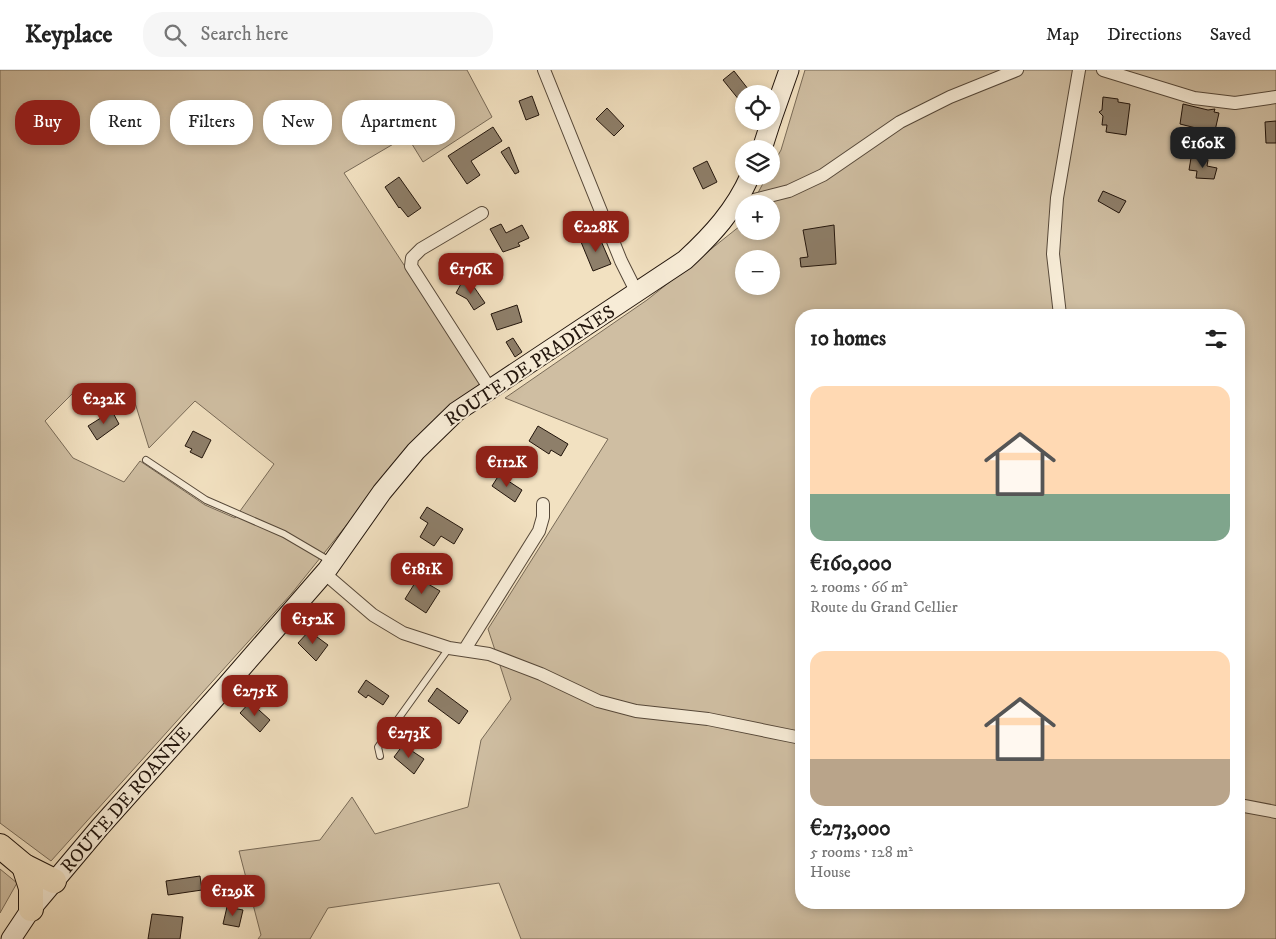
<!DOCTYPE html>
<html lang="en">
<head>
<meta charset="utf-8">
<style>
	:root { --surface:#fff; --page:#f6f6f6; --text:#222; --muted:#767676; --line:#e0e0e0; --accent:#8f2418 }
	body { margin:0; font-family:"IM FELL DW Pica",serif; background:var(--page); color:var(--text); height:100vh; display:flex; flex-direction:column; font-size:19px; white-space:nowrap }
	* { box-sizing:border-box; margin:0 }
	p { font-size:16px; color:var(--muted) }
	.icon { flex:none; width:28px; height:28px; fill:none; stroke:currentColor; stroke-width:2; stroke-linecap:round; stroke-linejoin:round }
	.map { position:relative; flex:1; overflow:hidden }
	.sheet { position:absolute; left:795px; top:239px; width:450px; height:600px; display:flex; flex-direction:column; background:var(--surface); border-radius:20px; box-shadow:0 2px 8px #0003 }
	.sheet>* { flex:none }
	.top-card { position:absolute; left:15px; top:30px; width:475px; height:45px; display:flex; gap:10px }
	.fabs { position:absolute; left:735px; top:15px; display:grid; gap:10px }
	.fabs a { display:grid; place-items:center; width:45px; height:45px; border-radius:50%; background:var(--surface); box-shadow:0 2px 8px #0003; font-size:25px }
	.price { position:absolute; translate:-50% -42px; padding:0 11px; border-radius:10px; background:var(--accent); color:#fff; font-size:16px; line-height:32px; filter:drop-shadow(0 1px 2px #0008) }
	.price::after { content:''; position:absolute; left:50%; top:30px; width:15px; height:11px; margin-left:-8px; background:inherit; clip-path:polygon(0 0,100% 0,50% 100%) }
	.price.active { background:#222; color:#fff }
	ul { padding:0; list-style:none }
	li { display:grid; align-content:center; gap:10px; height:265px; padding:0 15px }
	li span { display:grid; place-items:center; height:155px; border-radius:15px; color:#555 }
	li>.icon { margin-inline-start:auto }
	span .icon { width:90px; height:90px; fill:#fffc; stroke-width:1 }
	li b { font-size:21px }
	h2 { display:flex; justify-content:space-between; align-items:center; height:60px; padding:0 15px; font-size:21px }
	.pill { padding:0 18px; border-radius:20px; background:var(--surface); box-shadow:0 2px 8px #0003; font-size:18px; line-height:45px }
	.pill.active { background:var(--accent); color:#fff }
	header { display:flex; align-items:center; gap:30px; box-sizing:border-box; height:70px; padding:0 25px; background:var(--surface); border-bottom:1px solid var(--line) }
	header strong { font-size:24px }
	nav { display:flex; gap:28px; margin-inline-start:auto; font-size:18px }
	.search { width:350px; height:45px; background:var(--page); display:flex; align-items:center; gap:12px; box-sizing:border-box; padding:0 18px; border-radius:20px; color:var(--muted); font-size:19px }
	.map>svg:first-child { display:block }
</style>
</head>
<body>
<header>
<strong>Keyplace</strong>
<div class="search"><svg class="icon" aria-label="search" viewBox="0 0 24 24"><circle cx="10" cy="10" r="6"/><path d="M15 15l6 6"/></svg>Search here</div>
<nav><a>Map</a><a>Directions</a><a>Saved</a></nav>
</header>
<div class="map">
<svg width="1276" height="869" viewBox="0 0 1276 869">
	<rect width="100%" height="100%" fill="#f2e1c1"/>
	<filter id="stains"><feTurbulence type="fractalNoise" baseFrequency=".004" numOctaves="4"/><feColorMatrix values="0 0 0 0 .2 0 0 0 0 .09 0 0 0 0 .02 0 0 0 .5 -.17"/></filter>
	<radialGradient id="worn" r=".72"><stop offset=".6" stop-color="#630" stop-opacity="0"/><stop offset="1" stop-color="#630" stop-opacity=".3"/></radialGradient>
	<g fill="#cfbea2" stroke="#786a57" fill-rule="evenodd">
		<path d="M0,0H467L492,47L423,92L407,66L344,103L481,313L410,376L292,523L51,791L0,753ZM79,317L131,320L149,378L195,331L274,394L235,448L205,435L140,391L124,412L73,388L45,351Z"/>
		<path d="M805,0H1276V869H521L499,813L328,838L310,869H258L261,865L239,781L320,770L352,727L375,764L468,737L481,670L511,629L488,559L608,369L505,328L647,230L740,156L744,149V161H771V134H752L767,106H771V98L781,80ZM744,189H771V216H744ZM801,245H1239V832H801Z"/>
		<path d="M0,799L17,813L0,843Z"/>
	</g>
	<g fill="#8e7f6a" stroke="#22150c">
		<path d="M734,1L752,24H744V36L723,10Z"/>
		<path d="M532,26L539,45L526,50L519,31Z"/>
		<path d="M1103,27L1118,29V32L1130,34L1126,65L1106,62L1107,55H1102L1103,46L1099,42L1102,40Z"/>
		<path d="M1183,34L1208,40L1215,39L1214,42L1219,43L1214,65L1203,63L1204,60L1180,54Z"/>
		<path d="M607,38L624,56L614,66L596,49Z"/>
		<path d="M1276,51V73H1266L1265,52Z"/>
		<path d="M493,57L502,71L471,91L480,105L467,114L448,86Z"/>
		<path d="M509,77L519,102L515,104L501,82Z"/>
		<path d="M1191,88L1208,90L1207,96L1217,98L1214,109L1196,108L1197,101L1189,100Z"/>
		<path d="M707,91L717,112L703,119L693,98Z"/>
		<path d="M399,107L421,138L408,147L400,137L399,138L385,117Z"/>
		<path d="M1103,121L1126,131L1119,143L1098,131Z"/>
		<path d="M501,154L506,163L522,155L529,168L518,173L520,176L503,182L490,159Z"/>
		<path d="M834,155L836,194L801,197L800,188L808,187L803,160Z"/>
		<path d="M598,164L611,194L593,201L581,172Z"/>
		<path d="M462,212L474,217L485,233L474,240L467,229L456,223Z"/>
		<path d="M517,235L522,252L497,260L491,244Z"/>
		<path d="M513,268L522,282L515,287L506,272Z"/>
		<path d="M112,341L119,354L97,370L88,356Z"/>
		<path d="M538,356L568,374L561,386L551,380L549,384L529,371Z"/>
		<path d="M193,361L211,370L202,388L190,382L192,379L185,376Z"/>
		<path d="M499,405L522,420L515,432L492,416Z"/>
		<path d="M427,437L463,459L454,474L441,466L434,476L420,467L428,453L420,448Z"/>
		<path d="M418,508L440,521L426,543L405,529Z"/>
		<path d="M309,561L328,575L316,591L298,573Z"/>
		<path d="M366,610L389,626L383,635L368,625L366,628L358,622Z"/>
		<path d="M437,618L468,641L459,654L428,631Z"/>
		<path d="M250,632L270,650L260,662L240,643Z"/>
		<path d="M403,675L424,689L414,704L394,687Z"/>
		<path d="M200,806L202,820L168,825L166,811Z"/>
		<path d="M227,837L243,840L239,857L223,854Z"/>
		<path d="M152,844L183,847L180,869H148Z"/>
	</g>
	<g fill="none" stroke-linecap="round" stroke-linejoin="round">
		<g stroke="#564839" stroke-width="8">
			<g id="lane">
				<path d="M146,390L206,430L284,464L330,491"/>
				<path d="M380,686L378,677L449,578"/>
			</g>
		</g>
		<g stroke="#564839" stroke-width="14">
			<g id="street">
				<path d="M544,0L621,191L637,223"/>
				<path d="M1103,0L1194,28L1235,33L1276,27"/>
				<path d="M734,135L789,121L823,105L900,52L950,27L1017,0"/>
				<path d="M482,143L421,179L412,188L411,196L490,319"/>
				<path d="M1060,245L1053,184L1057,128L1079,0"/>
				<path d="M324,503L373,545L403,563L449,578L489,584L541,604L598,631L636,641L708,649L801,668"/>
				<path d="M465,579L539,461L543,447V434"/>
				<path d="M1239,735L1276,742"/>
			</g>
		</g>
		<g stroke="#22150c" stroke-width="21">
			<g id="secondary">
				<path d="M771,51L789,0"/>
				<path d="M762,79L771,51"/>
				<path d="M11,869L31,839L100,757L226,616L327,500L382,422L416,381L456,342L685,190C712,165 735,140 750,106"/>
			</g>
		</g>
		<g stroke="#22150c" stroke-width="26">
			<g id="highway">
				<path d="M0,776L24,796L54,811"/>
				<path d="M24,796L31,818V839"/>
			</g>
		</g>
		<use href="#lane" stroke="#f7ecd7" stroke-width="6"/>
		<use href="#street" stroke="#f7ecd7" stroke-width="12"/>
		<use href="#secondary" stroke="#f7ecd7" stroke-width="19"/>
		<use href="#highway" stroke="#f2e1c1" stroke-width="24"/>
	</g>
	<g text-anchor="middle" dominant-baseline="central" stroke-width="4" stroke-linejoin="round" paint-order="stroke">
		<g font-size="19" fill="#22150c" stroke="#f7ecd7">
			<text transform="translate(530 296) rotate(-34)">ROUTE DE PRADINES</text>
			<text transform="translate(126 730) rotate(-49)">ROUTE DE ROANNE</text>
		</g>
	</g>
	<rect width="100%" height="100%" filter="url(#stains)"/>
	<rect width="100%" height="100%" fill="url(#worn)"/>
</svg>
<div class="fabs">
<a><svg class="icon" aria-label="locate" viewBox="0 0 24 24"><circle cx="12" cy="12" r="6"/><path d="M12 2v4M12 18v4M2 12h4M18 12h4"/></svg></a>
<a><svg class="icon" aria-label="layers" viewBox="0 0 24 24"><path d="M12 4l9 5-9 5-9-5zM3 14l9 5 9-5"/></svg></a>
<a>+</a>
<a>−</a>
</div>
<b class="price active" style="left:1203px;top:99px">€160K</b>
<b class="price" style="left:596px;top:183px">€228K</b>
<b class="price" style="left:471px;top:225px">€176K</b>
<b class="price" style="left:104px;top:355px">€232K</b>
<b class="price" style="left:507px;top:418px">€112K</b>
<b class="price" style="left:422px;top:525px">€181K</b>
<b class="price" style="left:313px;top:575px">€152K</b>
<b class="price" style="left:255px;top:647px">€275K</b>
<b class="price" style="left:409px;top:689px">€273K</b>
<b class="price" style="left:233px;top:847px">€129K</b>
<div class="top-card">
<a class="pill active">Buy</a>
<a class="pill">Rent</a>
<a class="pill">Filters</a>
<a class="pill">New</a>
<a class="pill">Apartment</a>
</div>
<section class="sheet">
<h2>10 homes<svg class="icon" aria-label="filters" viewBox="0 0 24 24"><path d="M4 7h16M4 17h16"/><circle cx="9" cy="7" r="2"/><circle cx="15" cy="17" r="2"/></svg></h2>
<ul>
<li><span style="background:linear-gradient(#ffd9b3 70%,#7fa58c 0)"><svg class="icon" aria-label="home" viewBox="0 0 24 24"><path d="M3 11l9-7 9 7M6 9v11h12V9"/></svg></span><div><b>€160,000</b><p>2 rooms · 66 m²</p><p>Route du Grand Cellier</p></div></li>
<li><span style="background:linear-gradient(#ffd9b3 70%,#b9a48a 0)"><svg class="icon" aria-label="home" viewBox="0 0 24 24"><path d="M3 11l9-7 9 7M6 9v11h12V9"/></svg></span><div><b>€273,000</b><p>5 rooms · 128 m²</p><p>House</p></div></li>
</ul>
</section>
</div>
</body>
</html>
